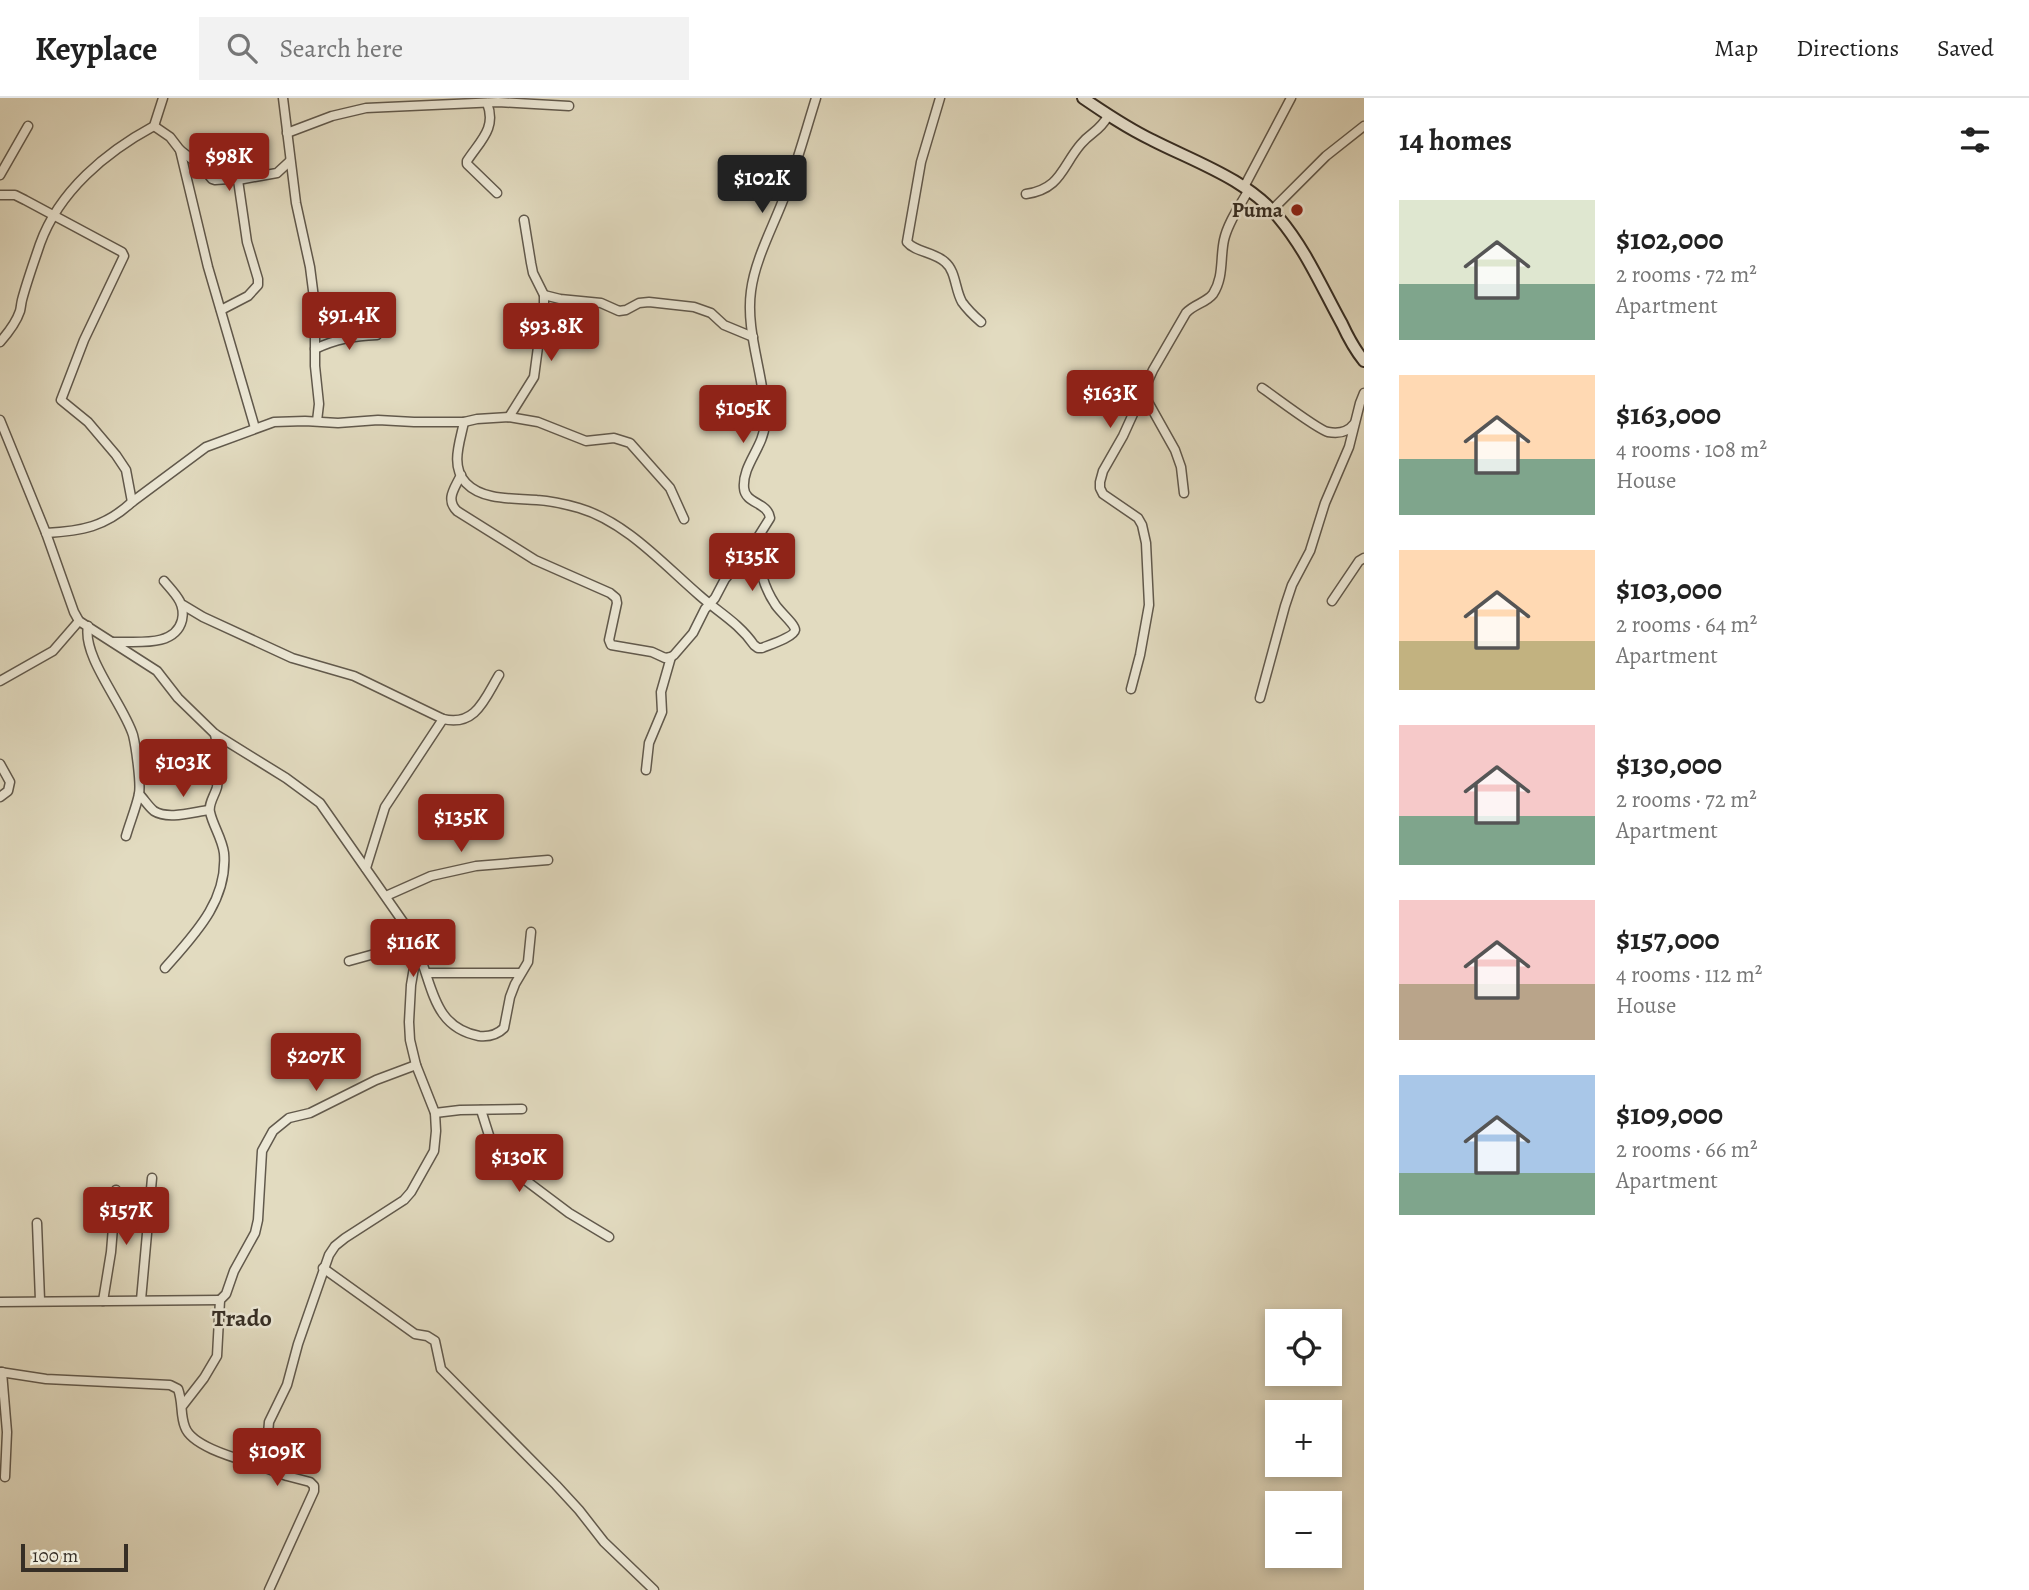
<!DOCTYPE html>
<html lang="en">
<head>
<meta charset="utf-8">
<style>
	:root { --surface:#fff; --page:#f2f2f2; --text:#222; --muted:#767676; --line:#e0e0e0; --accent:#8f2418 }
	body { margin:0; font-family:Alegreya,serif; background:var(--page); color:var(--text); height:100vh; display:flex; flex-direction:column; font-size:26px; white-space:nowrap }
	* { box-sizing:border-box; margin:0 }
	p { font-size:23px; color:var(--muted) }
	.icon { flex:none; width:38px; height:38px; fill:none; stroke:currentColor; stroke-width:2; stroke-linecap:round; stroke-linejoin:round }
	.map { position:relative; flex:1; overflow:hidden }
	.drawer { display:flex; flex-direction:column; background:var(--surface); width:665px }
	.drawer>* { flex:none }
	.controls { position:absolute; left:1265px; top:1211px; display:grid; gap:14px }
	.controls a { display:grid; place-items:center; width:77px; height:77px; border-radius:0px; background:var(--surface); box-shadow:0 4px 10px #0003; font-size:35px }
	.scale { position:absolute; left:21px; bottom:18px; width:107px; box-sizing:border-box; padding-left:7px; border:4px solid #362e25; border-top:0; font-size:19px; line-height:24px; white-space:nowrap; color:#362e25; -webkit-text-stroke:5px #ece8d6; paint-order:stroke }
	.price { position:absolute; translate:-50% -60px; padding:0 16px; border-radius:7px; background:var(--accent); color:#fff; font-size:23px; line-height:46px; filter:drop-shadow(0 2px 4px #0008) }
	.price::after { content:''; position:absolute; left:50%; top:42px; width:21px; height:16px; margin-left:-10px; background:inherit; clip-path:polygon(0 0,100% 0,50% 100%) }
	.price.selected { background:#222; color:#fff }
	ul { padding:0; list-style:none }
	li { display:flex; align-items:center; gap:21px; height:175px; padding:0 35px }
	li span { display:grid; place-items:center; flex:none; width:196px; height:140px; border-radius:0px; color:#555 }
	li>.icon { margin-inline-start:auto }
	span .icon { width:84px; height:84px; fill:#fffc; stroke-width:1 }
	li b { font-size:30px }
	h2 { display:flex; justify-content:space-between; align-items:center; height:84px; padding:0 35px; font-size:30px }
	header { display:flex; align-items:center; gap:42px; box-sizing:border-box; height:98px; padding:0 35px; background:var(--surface); border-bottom:2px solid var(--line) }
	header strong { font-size:33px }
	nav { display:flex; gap:38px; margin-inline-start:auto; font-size:24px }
	.search { width:490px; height:63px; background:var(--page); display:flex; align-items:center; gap:18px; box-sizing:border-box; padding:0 24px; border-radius:0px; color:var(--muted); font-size:26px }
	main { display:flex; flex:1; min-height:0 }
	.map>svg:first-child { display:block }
</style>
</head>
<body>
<header>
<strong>Keyplace</strong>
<div class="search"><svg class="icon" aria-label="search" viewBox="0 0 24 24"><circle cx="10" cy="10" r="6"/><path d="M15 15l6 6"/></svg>Search here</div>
<nav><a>Map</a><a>Directions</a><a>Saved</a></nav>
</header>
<main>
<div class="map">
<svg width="1364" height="1492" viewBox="0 0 1364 1492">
	<rect width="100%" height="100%" fill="#e2dbc0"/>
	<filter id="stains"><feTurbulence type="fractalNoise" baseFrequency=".00286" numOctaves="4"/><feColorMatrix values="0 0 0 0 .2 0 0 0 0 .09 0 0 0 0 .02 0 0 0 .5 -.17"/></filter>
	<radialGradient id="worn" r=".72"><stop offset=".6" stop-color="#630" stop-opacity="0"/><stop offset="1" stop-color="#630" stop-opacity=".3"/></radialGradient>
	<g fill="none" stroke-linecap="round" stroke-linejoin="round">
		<g stroke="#61594c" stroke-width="11">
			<g id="minor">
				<path d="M283,0L296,105L310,169L315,208V268L319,306L317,323"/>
				<path d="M940,0L921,64L907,144C915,154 934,154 945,164C956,173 955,192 962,204C967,211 974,218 981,224"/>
				<path d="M487,5C497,30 480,43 467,63V66L497,95"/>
				<path d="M154,28L170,39L180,52L202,69L212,81L215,82L229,81L238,82L277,75L290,63"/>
				<path d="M287,35L332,18L366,10L498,4L569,8"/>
				<path d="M180,52L208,169L255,330"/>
				<path d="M0,77L28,28"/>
				<path d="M1244,89L1291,0"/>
				<path d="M1026,96C1061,91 1062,68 1081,46C1092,33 1099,34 1108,18"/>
				<path d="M0,97H15L25,102L122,154L124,158L84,242L61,302L88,324L116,357L126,372L132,404"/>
				<path d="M1272,112L1326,58L1364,28"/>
				<path d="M544,197L560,201L601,205L619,213L626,212L639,205L649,204L694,209L711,215L724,227L753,239"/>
				<path d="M221,212L248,198L258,187V181L247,144L238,82"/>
				<path d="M0,244C8,235 16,225 20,213C21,209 21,206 22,202C27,183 34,164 40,146C59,93 106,54 154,28L163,0"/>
				<path d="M315,251C336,241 354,238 377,237"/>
				<path d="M1262,290C1274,298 1318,332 1328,334C1339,336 1348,334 1354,326"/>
				<path d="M1143,295L1175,352L1181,369L1184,395"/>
				<path d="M509,319L534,279L538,249L536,222L544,208V197L533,175L531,165L524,122"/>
				<path d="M0,322L46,435L74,514L79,523L157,573L178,600L215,636L286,680L320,705L408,831L417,852L411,887L409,924L410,942L416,967L435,1015L436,1033L434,1053L411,1094L404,1102L345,1140L335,1148L329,1157L298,1246L287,1287L269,1324L268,1336L258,1367C239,1361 192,1349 185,1329C180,1317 183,1304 178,1291L170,1287L46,1281L0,1274"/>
				<path d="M464,324C460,344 450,368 466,385C483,403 515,400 537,402C552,403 565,406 579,410C626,424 663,466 699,497C718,514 739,525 754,547L758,550H762C769,547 794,539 795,532C795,526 778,512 775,506C762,487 759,466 755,444"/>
				<path d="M461,377C455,390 445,401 457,413L535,462L610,495L616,500L617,505L609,542L611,547L652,554L665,560L671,559L674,557L693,535L705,511L715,500L725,481L755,444L770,420C768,404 745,406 744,390C742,367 764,349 765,325C766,280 745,236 751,193C755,161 774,127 785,97C797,65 806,32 816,0"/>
				<path d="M46,435C82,433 105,429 132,404L206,349L274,324L305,323L338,325L378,322L414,324H464L477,321L509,319L538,324L586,343L614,340L630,345L670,390L684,421"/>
				<path d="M1332,503L1359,463L1364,460"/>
				<path d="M183,507L203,519L292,560L354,578L443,621C476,629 485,600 499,577"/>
				<path d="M88,528C82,559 124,607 133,637C136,649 141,685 139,696C136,710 130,724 126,738"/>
				<path d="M113,544C136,543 175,550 182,522C186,505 174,495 164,483"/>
				<path d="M0,583L53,553L79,523"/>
				<path d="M1131,591L1140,557L1149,507L1146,445L1142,427L1138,420L1103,396L1100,390V384L1103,373L1123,338L1153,272L1186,215C1194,206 1206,205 1213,196C1224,179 1220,160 1224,142C1228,124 1240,108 1248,93"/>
				<path d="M1260,600L1285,508L1292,487L1310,453L1325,405L1349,349L1360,305L1364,295"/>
				<path d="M0,666L10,684L8,693L0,699"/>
				<path d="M646,672L649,645L662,614L661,594L671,559"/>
				<path d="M139,696C144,701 148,708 154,713C168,722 193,714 209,712"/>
				<path d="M366,770L385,709L443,621"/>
				<path d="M386,798L431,778L476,768L548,762"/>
				<path d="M417,852C433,886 432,929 479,938C489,939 497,937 504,930L510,899L515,886L528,864L531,834"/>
				<path d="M349,863L414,845"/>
				<path d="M165,870C194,837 228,803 224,755C222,740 213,728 210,714C208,706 215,697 217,689C220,671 219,653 215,636"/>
				<path d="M427,875H520"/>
				<path d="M481,1012L493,1050L504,1066L569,1115L609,1139"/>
				<path d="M435,1015L460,1012L522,1011"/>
				<path d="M37,1125L40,1202"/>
				<path d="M323,1170L415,1236L427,1238L435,1243L441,1271L556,1387L579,1412L604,1444L654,1492"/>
				<path d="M141,1202L152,1080"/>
				<path d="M103,1203L111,1154L116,1092"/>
				<path d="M0,1204L220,1202"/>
				<path d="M2,1274L7,1334L5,1379"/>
				<path d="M183,1307L204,1280L217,1258L220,1202L226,1196L234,1173L255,1135L258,1122L262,1053L273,1033L289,1020L310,1015L376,982L416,967"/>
				<path d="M258,1367L287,1378L310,1384L314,1388V1393L269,1492"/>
			</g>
		</g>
		<g stroke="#362e25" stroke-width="14">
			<path id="secondary" d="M1083,0C1105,15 1127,30 1152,42C1195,64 1247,81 1279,120C1306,152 1322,190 1342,226C1348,239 1355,252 1364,263"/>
		</g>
		<use href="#minor" stroke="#ece8d6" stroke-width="8"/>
		<use href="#secondary" stroke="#ece8d6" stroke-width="10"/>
	</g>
	<circle fill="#8f2418" stroke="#ece8d6" stroke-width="2.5" cx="1297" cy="112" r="7"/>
	<g text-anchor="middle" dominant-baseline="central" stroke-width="5" stroke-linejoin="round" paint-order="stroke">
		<g font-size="21" font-weight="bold" fill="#362e25" stroke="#ece8d6" text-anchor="end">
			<text x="1283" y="112">Puma</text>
		</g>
		<g font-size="24" font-weight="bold" fill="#362e25" stroke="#ece8d6">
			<text x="242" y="1220">Trado</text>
		</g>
	</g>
	<rect width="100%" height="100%" filter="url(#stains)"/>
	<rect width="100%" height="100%" fill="url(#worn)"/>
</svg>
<div class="controls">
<a><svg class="icon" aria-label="locate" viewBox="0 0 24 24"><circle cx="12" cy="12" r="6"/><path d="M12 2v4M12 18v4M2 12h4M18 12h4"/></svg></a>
<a>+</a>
<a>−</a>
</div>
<div class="scale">100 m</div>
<b class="price" style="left:229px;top:95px">$98K</b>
<b class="price selected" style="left:762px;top:117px">$102K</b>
<b class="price" style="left:349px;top:254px">$91.4K</b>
<b class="price" style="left:551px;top:265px">$93.8K</b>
<b class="price" style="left:1110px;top:332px">$163K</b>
<b class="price" style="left:743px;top:347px">$105K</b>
<b class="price" style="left:752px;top:495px">$135K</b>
<b class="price" style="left:183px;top:701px">$103K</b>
<b class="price" style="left:461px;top:756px">$135K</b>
<b class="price" style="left:413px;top:881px">$116K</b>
<b class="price" style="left:316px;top:995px">$207K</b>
<b class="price" style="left:519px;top:1096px">$130K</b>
<b class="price" style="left:126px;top:1149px">$157K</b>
<b class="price" style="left:277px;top:1390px">$109K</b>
</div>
<section class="drawer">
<h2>14 homes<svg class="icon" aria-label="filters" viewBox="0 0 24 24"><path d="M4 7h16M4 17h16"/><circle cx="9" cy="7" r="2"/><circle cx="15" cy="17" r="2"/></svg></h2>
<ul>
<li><span style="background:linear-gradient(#dfe7d0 60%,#7fa58c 0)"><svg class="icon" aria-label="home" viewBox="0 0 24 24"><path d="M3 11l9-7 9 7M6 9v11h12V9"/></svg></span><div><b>$102,000</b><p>2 rooms · 72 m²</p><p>Apartment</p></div></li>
<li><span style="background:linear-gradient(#ffd9b3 60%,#7fa58c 0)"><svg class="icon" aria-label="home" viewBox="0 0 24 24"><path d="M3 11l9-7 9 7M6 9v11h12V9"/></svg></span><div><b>$163,000</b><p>4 rooms · 108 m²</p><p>House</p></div></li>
<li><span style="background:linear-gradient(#ffd9b3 65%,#c2b280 0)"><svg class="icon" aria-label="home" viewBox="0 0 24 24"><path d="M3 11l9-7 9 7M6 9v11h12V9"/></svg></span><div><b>$103,000</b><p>2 rooms · 64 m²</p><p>Apartment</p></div></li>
<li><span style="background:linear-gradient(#f6c9c9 65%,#7fa58c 0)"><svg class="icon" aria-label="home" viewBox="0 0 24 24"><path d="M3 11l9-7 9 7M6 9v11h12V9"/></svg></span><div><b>$130,000</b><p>2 rooms · 72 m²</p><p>Apartment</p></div></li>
<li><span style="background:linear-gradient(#f6c9c9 60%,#b9a48a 0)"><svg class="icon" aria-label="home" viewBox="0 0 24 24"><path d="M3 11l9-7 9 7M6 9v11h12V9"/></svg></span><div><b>$157,000</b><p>4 rooms · 112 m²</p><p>House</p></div></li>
<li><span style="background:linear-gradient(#a9c7e8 70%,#7fa58c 0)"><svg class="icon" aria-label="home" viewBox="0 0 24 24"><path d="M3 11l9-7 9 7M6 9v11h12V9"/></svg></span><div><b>$109,000</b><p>2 rooms · 66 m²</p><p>Apartment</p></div></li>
</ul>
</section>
</main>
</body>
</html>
